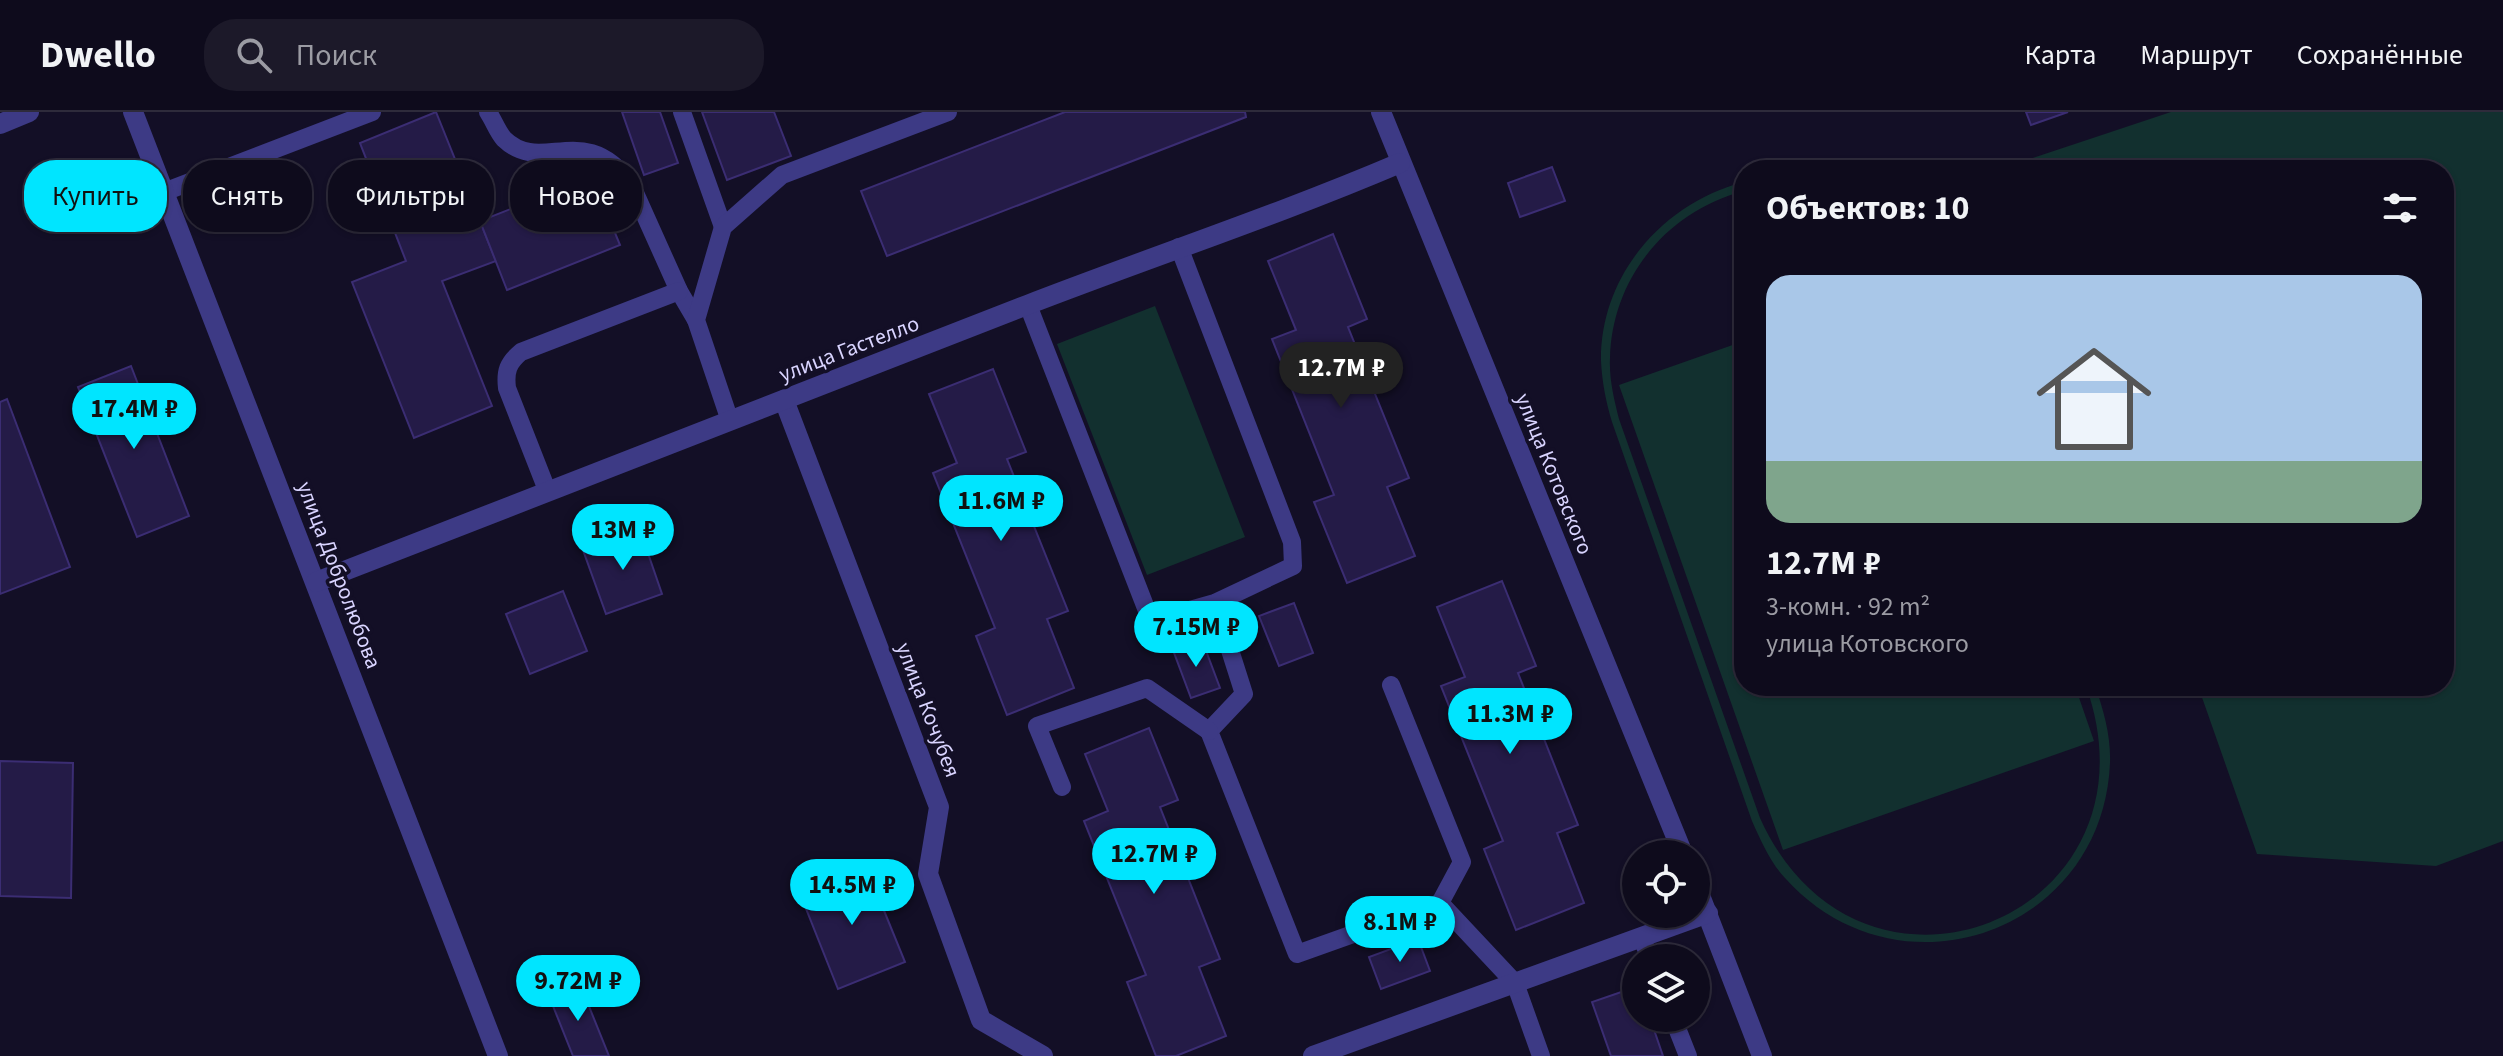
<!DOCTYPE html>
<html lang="ru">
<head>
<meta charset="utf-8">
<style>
	:root { --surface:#0e0b1c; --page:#1c1929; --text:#f1f3f6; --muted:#9b9ba3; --line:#2e2b3b; --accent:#00e5ff }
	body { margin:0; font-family:"Source Sans 3",sans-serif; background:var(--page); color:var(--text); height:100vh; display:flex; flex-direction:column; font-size:30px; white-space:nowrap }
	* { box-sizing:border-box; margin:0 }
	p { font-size:26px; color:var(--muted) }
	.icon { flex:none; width:44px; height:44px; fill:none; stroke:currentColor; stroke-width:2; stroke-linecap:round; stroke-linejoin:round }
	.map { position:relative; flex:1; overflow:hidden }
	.drawer { position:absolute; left:1734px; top:48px; width:720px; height:536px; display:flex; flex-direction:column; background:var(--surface); border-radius:32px; box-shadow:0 2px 6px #0004,0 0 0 2px var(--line) }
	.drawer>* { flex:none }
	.guide { position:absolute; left:24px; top:48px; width:760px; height:72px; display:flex; gap:16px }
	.buttons { position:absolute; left:1622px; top:728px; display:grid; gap:16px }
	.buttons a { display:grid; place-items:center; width:88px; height:88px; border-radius:50%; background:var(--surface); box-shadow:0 2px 6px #0004,0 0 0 2px var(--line); font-size:40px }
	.price { position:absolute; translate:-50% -68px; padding:0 18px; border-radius:28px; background:var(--accent); color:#111; font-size:26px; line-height:52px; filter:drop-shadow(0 2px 4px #0008) }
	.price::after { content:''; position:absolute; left:50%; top:48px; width:24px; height:18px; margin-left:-12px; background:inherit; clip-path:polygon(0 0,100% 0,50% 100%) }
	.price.active { background:#222; color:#fff }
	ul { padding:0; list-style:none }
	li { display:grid; align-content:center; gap:16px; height:424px; padding:0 32px }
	li span { display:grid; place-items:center; height:248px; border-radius:24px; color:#555 }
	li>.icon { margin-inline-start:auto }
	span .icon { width:144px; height:144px; fill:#fffc; stroke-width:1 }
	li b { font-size:34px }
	h2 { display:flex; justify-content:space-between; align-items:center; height:96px; padding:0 32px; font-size:34px }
	.chip { padding:0 28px; border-radius:32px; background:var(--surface); box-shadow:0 2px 6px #0004,0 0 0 2px var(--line); font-size:28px; line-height:72px }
	.chip.active { background:var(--accent); color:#111 }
	header { display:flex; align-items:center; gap:48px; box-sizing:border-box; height:112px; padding:0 40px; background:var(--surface); border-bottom:2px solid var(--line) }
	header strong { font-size:38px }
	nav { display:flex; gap:44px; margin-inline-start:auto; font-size:28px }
	.search { width:560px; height:72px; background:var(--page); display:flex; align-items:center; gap:20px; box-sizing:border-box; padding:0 28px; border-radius:32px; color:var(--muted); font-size:30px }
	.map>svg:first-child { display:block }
</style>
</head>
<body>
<header>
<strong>Dwello</strong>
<div class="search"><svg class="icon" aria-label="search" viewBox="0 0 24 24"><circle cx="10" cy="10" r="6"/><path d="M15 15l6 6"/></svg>Поиск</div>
<nav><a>Карта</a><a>Маршрут</a><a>Сохранённые</a></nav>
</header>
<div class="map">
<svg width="2503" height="944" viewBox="0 0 2503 944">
	<rect width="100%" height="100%" fill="#130f26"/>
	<g fill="#12302f">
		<path d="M2171,0H2503V729L2436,754L2257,742L2198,574H2444V58H2017L2015,52Z"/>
		<path d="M1744,70V79C1667,99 1612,166 1610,246C1609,267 1614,287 1619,307L1760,706C1860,928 2168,805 2086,574H2095C2104,599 2111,625 2110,651C2103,821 1898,892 1785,766C1770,750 1761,729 1752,709L1612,310C1606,290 1602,270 1601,249C1600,163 1663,91 1744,70Z"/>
		<path d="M1155,194L1245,425L1147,463L1057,232Z"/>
		<path d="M1744,229V574H2075L2094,629L1783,738L1619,273Z"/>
	</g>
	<g fill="#241b47" stroke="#3b2d73" stroke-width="2">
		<path d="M436,0L496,149L442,169L492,294L414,326L352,170L406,149L360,31Z"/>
		<path d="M622,0H660L678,51L644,63Z"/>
		<path d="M702,0H774L791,44L727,68Z"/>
		<path d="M1065,0H1245L1246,5L887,144L861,79Z"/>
		<path d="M2026,0H2068L2031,13Z"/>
		<path d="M1552,55L1565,89L1520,105L1508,71Z"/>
		<path d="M592,65L620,133L507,178L480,109Z"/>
		<path d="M1333,122L1367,207L1348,215L1409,366L1387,375L1415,444L1347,471L1314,390L1334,383L1272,227L1296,218L1268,149Z"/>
		<path d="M131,254L189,404L137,425L78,275Z"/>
		<path d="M993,257L1026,340L1007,347L1068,499L1047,507L1074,576L1007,603L976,524L995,516L933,361L957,351L929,282Z"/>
		<path d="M7,287L70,455L0,482V290Z"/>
		<path d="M640,418L662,482L606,502L583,438Z"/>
		<path d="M1502,469L1536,554L1518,561L1578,713L1557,721L1584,791L1516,818L1484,737L1503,729L1441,574L1465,565L1437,495Z"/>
		<path d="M563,479L587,539L530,562L506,502Z"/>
		<path d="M1294,491L1313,541L1279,554L1259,504Z"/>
		<path d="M1202,528L1220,576L1191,586L1173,538Z"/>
		<path d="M1149,616L1178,688L1160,695L1220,847L1199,855L1226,924L1176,944H1156L1127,870L1146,863L1084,709L1108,699L1085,642Z"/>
		<path d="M0,649L73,651L71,786L0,784Z"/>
		<path d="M865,752L905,850L838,877L799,779Z"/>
		<path d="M1418,827L1430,859L1381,877L1369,845Z"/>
		<path d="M580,872L609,944H573L549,884Z"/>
		<path d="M1636,875V906H1650L1663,944H1611L1592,890Z"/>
	</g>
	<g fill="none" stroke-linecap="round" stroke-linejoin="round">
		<g stroke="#3d3a85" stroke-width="18">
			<path d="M488,0C494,9 497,19 504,27C542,64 583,7 631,72L679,179L696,208"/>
			<path d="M682,0L723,115"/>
			<path d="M164,80L372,0"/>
			<path d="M1028,193L1151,509L1215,491L1293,454L1292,430L1179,135"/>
			<path d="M730,309L696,208L723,115L782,63L948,0"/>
			<path d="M547,378L507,276C505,259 508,251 521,240L679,179"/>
			<path d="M1215,491L1244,582L1209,619L1297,842L1440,791L1515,871L1541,944"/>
			<path d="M1391,573L1462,750L1440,791"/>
			<path d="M1062,675L1037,614L1147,576L1209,619"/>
			<path d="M1642,827L1650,846"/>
			<path d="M1673,906L1688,944"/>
		</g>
		<g stroke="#3d3a85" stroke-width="20">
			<path d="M133,0L498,944"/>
			<path d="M1381,0L1683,742"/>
			<path d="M0,12L29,0"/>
			<path d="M784,288L939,695L928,762L981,908L1043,944"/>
			<path d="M316,470C553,377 790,285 1027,193C1151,145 1278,103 1400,51"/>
			<path d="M1696,773L1762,944"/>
			<path d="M1313,944L1708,801"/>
		</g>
	</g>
	<g text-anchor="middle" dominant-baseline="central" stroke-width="7" stroke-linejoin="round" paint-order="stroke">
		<g font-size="22" fill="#d9d4ff" stroke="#130f26">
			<text transform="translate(849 237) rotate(-21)">улица Гастелло</text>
			<text transform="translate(1554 362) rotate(68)">улица Котовского</text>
			<text transform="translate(339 463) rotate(69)">улица Добролюбова</text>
			<text transform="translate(928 598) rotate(69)">улица Кочубея</text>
		</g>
	</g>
</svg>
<div class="buttons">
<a><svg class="icon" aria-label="locate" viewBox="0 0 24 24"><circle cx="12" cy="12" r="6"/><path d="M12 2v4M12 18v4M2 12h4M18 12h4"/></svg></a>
<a><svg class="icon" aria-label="layers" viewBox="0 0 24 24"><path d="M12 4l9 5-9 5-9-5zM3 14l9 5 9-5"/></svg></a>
</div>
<b class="price active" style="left:1341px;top:298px">12.7M ₽</b>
<b class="price" style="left:134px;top:339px">17.4M ₽</b>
<b class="price" style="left:1001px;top:431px">11.6M ₽</b>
<b class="price" style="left:623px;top:460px">13M ₽</b>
<b class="price" style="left:1196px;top:557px">7.15M ₽</b>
<b class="price" style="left:1510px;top:644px">11.3M ₽</b>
<b class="price" style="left:1154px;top:784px">12.7M ₽</b>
<b class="price" style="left:852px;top:815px">14.5M ₽</b>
<b class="price" style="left:1400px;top:852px">8.1M ₽</b>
<b class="price" style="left:578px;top:911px">9.72M ₽</b>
<div class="guide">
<a class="chip active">Купить</a>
<a class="chip">Снять</a>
<a class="chip">Фильтры</a>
<a class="chip">Новое</a>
</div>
<section class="drawer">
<h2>Объектов: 10<svg class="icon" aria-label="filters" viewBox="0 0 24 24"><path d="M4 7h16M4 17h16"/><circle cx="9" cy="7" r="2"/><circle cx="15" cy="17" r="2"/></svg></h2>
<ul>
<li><span style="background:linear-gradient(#a9c7e8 75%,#7fa58c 0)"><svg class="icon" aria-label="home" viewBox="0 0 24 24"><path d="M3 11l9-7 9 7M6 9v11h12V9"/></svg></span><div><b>12.7M ₽</b><p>3-комн. · 92 m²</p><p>улица Котовского</p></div></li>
</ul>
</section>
</div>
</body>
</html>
